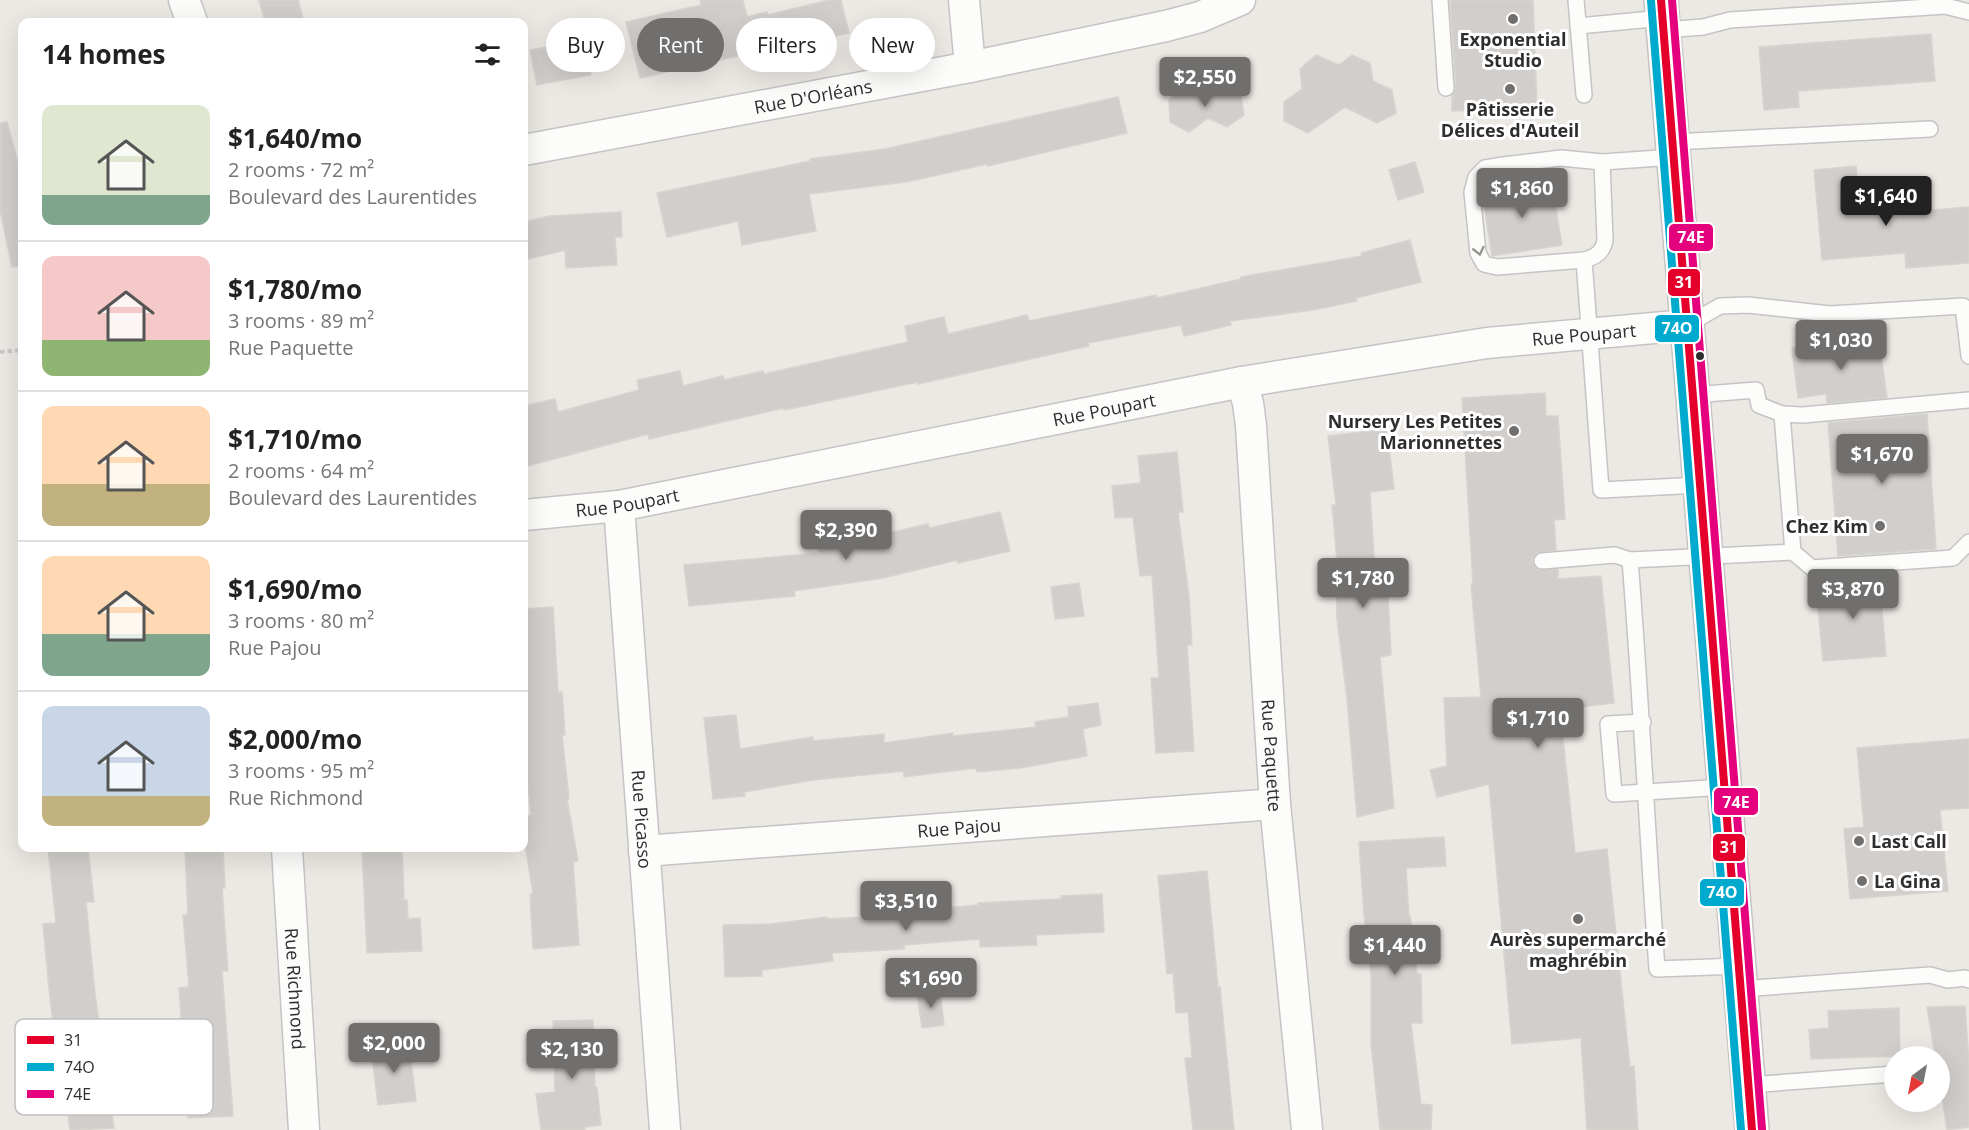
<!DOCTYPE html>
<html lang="en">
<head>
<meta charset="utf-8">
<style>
	:root { --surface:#fff; --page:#f6f6f6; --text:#222; --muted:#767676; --line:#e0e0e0; --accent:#706f6e }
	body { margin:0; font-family:"Open Sans",sans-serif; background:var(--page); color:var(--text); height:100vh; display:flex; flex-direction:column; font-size:22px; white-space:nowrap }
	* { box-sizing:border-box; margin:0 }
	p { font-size:20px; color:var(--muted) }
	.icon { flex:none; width:33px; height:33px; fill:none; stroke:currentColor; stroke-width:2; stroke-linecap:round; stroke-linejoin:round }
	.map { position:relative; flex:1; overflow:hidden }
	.panel { position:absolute; left:18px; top:18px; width:510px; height:834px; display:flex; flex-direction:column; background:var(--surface); border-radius:12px; box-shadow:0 6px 24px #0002 }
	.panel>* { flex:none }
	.guide { position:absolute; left:546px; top:18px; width:570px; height:54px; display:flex; gap:12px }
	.needle { width:39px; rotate:212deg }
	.tools { position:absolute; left:1884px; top:1046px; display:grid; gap:12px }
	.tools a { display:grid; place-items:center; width:66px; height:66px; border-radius:50%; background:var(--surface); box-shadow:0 6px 24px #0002; font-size:30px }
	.price { position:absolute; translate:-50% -51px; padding:0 14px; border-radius:6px; background:var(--accent); color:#fff; font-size:20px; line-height:39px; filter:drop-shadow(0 2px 3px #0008) }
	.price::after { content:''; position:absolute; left:50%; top:36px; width:18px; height:14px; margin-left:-9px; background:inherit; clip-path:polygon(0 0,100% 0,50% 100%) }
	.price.on { background:#222; color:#fff }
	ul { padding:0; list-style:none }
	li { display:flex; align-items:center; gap:18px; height:150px; padding:0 24px }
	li+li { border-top:2px solid var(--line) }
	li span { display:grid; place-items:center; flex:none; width:168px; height:120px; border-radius:12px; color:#555 }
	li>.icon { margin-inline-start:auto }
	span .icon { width:72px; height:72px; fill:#fffc; stroke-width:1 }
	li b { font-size:26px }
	h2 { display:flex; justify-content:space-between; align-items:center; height:72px; padding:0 24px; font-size:26px }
	.tag { padding:0 21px; border-radius:27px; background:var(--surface); box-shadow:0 6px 24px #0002; font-size:21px; line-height:54px }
	.tag.on { background:var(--accent); color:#fff }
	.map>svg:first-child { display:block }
</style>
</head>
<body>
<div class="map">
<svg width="1969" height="1130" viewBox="0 0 1969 1130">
	<rect width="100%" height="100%" fill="#ece8e4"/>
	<g fill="#d1cecb" stroke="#d7d4d0" stroke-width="1.5">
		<path d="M259,0H298L304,22H265Z"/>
		<path d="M700,0H743L747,17L767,12L768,15L829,0H841L849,33L791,47V44L640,78L626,22L701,5Z"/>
		<path d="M1450,0H1533L1537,109L1452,111V96L1456,87Z"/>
		<path d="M581,22L591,75L537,85L530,50L557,45L554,26Z"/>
		<path d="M1931,34L1935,81L1798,91L1799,107L1764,110L1759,47Z"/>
		<path d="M1316,55L1339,65L1352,55L1370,63L1373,81L1392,90L1396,113L1377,123L1345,107L1308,133L1284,121V102L1302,89L1300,69Z"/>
		<path d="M1221,84L1241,96L1244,115L1227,127L1208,118L1189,132L1170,122L1169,100L1185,88L1207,96Z"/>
		<path d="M1118,97L1127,133L988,166L987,164L906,182L809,194L816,231L742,245L738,221L667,237L657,193L810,161V159L885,149Z"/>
		<path d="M7,122L22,177V266L12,267L0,210V123Z"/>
		<path d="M1415,162L1424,192L1398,200L1389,170Z"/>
		<path d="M1856,166L1861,216L1969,207V263L1906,268L1905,253L1822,260L1814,170Z"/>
		<path d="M1551,181L1562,245L1492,256L1482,192Z"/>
		<path d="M621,212L622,237H615L617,265L566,268L565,250L524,260V222L549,216Z"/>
		<path d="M1410,240L1421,282L1356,298L1357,301L1313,310L1230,321L1231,325L1184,336L1181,325L1088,343L1089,346L918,384V382L784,410V408L649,439L648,434L524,467V406L555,399L558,412L639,390L637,380L680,371L683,386L723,376L724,380L763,371L764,374L908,342L905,326L944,317L948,334L1027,315L1029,321L1156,295L1157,298L1241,279V277L1362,256L1361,253Z"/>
		<path d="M1879,337L1887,398L1827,403L1826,394L1798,398L1792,348Z"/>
		<path d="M1545,393L1546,416H1558L1565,519L1554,520L1556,550L1537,553L1533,557L1532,562L1538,570L1558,569V579L1601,576L1614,703L1560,709L1575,853L1607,849L1630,1067L1634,1066L1638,1130H1587L1581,1038L1512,1044L1489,784L1437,797L1430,770L1447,766L1444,698L1481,697L1471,584H1473L1462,398Z"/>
		<path d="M1927,414L1936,549L1838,556L1828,423Z"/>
		<path d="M1387,429L1394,489L1370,492L1375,572H1387L1391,655L1380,657L1394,808L1357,817L1347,698L1337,619L1336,573H1338L1332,505H1336L1328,436Z"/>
		<path d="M1177,452L1183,512H1178L1189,597L1192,645H1187L1194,751L1156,753L1151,678H1159L1152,575L1140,576L1133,517L1115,518L1112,486L1141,483L1138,456Z"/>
		<path d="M1000,512L1010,551L958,563L957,560L883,578L794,591L795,596L689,606L684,565L819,553L816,537L859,531L860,540L928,524L929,528Z"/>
		<path d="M1879,573L1886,656L1823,661L1817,598L1841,596L1839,576Z"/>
		<path d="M1079,583L1084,616L1055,619L1051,587Z"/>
		<path d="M553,607L558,692H562L565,735H562L569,799H567L578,861L573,862L579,945L533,949L530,894H533L524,839V817L531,815L525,755H526L524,723V609Z"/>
		<path d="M1098,703L1101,725L1083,729L1087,756L1020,768L977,772L976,768L904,777V771L813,780L744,792L745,796L713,799L704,718L736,715L740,749L813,737V741L884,734V743L953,733V736L1036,727L1035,722L1069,717L1068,707Z"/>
		<path d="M1969,739V808L1940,810L1948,891L1850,899L1844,829L1864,827L1857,748Z"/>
		<path d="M1444,837L1446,866L1406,868L1409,916H1410L1417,974H1421L1422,1023H1411L1421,1104L1432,1105L1431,1130H1380L1371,1042V976L1364,914L1359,842Z"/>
		<path d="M48,848H88L94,902H86L95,994L114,1128L70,1130L62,1068H59L50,999L43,924L56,923Z"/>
		<path d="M185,848H223L225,888H222L228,971H222L233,1116L188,1118L179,988L189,987L183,915H188Z"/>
		<path d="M362,848H402L404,900H407L408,919L420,918L422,951L367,953Z"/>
		<path d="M1207,871L1218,987H1220L1234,1130H1193L1185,1058H1192L1188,1012L1176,1013L1173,973L1167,974L1158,876Z"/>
		<path d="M1102,894L1104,932L1036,935L1037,945L980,947V939L904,945V949L832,953L833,961L762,970V976L725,977L723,925L771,924L827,917V919L922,914V910L978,905V903L1061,899V896Z"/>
		<path d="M940,991L944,1025L922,1028L917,994Z"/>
		<path d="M1965,1006L1969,1064V1127L1947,1130L1940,1084V1054L1935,1055L1927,1007Z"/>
		<path d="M1899,1008L1900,1056L1811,1059L1809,1030L1829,1028L1828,1011Z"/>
		<path d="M593,1020L595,1087H597L601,1125L585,1127V1130H541L536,1094L555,1092L553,1021Z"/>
		<path d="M409,1044L416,1101L378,1105L371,1048Z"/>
	</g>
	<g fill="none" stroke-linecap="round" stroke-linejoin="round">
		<g stroke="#c5c4c5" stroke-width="18">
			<g id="service">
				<path d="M1440,0L1446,88"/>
				<path d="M1576,0L1584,95"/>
				<path d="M1578,26L1663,18"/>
				<path d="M1664,30L1703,27L1730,20L1945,6L1969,12"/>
				<path d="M1673,142L1930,129"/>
				<path d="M1674,157L1602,162L1605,240C1603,252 1596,257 1584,260L1601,490L1700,485"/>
				<path d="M1584,260L1497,267L1484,264L1478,253L1472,192L1476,177L1485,168L1503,165L1561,158L1602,162"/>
				<path d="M1687,325L1720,306L1748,305L1830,314L1963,306L1969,356"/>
				<path d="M1693,395L1756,390L1759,405L1782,414L1793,552L1630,560C1641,696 1647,833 1657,969L1739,966"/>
				<path d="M1782,414L1803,415L1969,400"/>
				<path d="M1793,552L1812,568L1953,558L1969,542"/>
				<path d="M1542,561L1615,555L1630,560"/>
				<path d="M1643,722L1608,724L1614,794L1725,787"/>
				<path d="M1741,989L1930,975L1948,980L1965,978L1969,980"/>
				<path d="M1749,1085L1894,1074"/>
			</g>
		</g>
		<g stroke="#c5c4c5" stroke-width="33">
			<g id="minor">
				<path d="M184,0L192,22"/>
				<path d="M964,0L970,67"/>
				<path id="s1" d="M524,150L970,67L1166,26L1200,17L1240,0"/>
				<path id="s2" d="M1242,382L1248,403L1251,426L1275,804L1307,1130"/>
				<path id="s3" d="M619,506L665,1130"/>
				<path id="s4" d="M524,515L619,506L1242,382L1487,343L1687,325"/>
				<path id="s5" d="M287,848L304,1130"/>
				<path id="s6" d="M644,851L1275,804"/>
			</g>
		</g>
		<g stroke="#c5c4c5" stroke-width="36">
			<path id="secondary" d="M1661,0L1752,1130"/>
		</g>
		<path stroke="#c9c9c8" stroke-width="4" stroke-dasharray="4.5 3" stroke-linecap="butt" d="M0,352L22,350"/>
		<use href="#service" stroke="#fcfcfb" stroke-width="15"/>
		<use href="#minor" stroke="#fcfcfb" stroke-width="30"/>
		<use href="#secondary" stroke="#fcfcfb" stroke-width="33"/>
		<g stroke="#fff" stroke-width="12">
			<path id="bus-1" d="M1661,0L1752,1130"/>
		</g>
		<g stroke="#fff" stroke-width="12">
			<path id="bus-2" d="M1651,1L1741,1130"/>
		</g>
		<g stroke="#fff" stroke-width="12">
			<path id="bus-3" d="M1672,0L1762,1129"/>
		</g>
		<use href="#bus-1" stroke="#e4002b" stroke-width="8"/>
		<use href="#bus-2" stroke="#00a9ce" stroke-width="8"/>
		<use href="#bus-3" stroke="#e5007d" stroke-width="8"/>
	</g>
	<defs><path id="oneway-chevron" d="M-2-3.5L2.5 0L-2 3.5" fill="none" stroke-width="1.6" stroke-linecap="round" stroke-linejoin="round" transform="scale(1.5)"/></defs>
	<use stroke="#959594" href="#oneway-chevron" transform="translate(1479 251) rotate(77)"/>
	<g fill="#706f6e" stroke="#fff" stroke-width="2">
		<circle cx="1513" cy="19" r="6"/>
		<circle cx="1510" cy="89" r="6"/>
		<circle cx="1514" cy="431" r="6"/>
		<circle cx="1880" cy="526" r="6"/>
		<circle cx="1859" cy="841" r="6"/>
		<circle cx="1862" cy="881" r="6"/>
		<circle cx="1578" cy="919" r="6"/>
	</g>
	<circle fill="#2e2e2e" stroke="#fff" stroke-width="2" cx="1700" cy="356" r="5"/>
	<g text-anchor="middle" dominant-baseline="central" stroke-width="6" stroke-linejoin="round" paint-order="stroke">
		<g font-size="18" font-weight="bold" fill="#2e2e2e" stroke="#fff">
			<text x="1513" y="39">Exponential<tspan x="1513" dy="21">Studio</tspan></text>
			<text x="1510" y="109">Pâtisserie<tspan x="1510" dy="21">Délices d'Auteil</tspan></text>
			<text x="1502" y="421" text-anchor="end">Nursery Les Petites<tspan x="1502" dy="21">Marionnettes</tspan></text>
			<text x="1868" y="526" text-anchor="end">Chez Kim</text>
			<text x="1871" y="841" text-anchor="start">Last Call</text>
			<text x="1874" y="881" text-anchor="start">La Gina</text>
			<text x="1578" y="939">Aurès supermarché<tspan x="1578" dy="21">maghrébin</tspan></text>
		</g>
		<g font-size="18" fill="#2e2e2e" stroke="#fff">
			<text stroke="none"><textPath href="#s1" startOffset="294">Rue D'Orléans</textPath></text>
			<text stroke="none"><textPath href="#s4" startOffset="1076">Rue Poupart</textPath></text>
			<text stroke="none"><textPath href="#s4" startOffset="590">Rue Poupart</textPath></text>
			<text stroke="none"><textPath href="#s4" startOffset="104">Rue Poupart</textPath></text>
			<text stroke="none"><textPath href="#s2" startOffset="375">Rue Paquette</textPath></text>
			<text stroke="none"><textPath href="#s3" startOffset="314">Rue Picasso</textPath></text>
			<text stroke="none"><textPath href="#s6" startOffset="316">Rue Pajou</textPath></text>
			<text stroke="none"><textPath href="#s5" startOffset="141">Rue Richmond</textPath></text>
		</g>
	</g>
	<rect x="15" y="1019" width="198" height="96" rx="9" fill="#fff" stroke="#c0c0c0" stroke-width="1.5"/>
	<rect x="27" y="1036" width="27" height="8" fill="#e4002b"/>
	<rect x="27" y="1063" width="27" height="8" fill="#00a9ce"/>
	<rect x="27" y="1090" width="27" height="8" fill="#e5007d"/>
	<g font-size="16" fill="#2e2e2e">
		<text x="64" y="1046">31</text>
		<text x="64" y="1073">74O</text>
		<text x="64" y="1100">74E</text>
	</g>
	<g stroke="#fff" stroke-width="2">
		<rect x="1668" y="223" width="46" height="29" rx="6" fill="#e5007d"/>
		<rect x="1667" y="268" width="34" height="29" rx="6" fill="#e4002b"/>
		<rect x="1654" y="314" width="46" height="29" rx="6" fill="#00a9ce"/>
		<rect x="1713" y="787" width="46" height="29" rx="6" fill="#e5007d"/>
		<rect x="1712" y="833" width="34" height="29" rx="6" fill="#e4002b"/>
		<rect x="1699" y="878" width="46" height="29" rx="6" fill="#00a9ce"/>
	</g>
	<g font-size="16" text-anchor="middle" font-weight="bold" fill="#fff">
		<text x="1691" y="243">74E</text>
		<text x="1684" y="288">31</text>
		<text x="1677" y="334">74O</text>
		<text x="1736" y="808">74E</text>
		<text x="1729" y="853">31</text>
		<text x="1722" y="898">74O</text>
	</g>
</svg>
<div class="tools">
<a><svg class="needle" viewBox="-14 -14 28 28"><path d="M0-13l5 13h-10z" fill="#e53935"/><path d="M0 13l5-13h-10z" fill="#767676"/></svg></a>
</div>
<b class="price" style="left:1205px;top:108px">$2,550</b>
<b class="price" style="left:1522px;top:219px">$1,860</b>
<b class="price on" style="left:1886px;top:227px">$1,640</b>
<b class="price" style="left:1841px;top:371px">$1,030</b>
<b class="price" style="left:1882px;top:485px">$1,670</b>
<b class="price" style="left:846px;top:561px">$2,390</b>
<b class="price" style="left:1363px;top:609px">$1,780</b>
<b class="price" style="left:1853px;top:620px">$3,870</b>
<b class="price" style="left:1538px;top:749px">$1,710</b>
<b class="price" style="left:906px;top:932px">$3,510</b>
<b class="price" style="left:1395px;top:976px">$1,440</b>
<b class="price" style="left:931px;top:1009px">$1,690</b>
<b class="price" style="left:394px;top:1074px">$2,000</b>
<b class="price" style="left:572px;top:1080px">$2,130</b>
<div class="guide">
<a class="tag">Buy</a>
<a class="tag on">Rent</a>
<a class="tag">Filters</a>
<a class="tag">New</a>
</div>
<section class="panel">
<h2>14 homes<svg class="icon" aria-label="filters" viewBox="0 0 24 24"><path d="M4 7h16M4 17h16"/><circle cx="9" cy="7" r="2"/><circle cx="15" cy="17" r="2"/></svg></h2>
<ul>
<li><span style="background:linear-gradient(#dfe7d0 75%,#7fa58c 0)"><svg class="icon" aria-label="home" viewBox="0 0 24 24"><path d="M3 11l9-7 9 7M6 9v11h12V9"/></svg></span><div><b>$1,640/mo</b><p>2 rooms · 72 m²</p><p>Boulevard des Laurentides</p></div></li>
<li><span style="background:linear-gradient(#f6c9c9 70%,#8fb573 0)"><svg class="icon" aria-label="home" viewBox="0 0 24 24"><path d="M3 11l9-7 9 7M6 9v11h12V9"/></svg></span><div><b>$1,780/mo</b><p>3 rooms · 89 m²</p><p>Rue Paquette</p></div></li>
<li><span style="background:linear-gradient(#ffd9b3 65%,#c2b280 0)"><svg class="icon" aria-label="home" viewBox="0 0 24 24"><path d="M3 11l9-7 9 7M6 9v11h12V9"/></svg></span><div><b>$1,710/mo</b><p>2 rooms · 64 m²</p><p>Boulevard des Laurentides</p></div></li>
<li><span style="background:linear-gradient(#ffd9b3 65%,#7fa58c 0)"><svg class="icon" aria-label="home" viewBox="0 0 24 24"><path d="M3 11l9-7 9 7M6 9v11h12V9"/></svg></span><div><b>$1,690/mo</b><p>3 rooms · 80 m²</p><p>Rue Pajou</p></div></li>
<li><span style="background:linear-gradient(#c9d6e8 75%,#c2b280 0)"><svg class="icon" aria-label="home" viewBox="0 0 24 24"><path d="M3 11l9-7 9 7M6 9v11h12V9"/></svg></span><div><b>$2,000/mo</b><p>3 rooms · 95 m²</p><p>Rue Richmond</p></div></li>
</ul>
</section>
</div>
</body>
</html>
